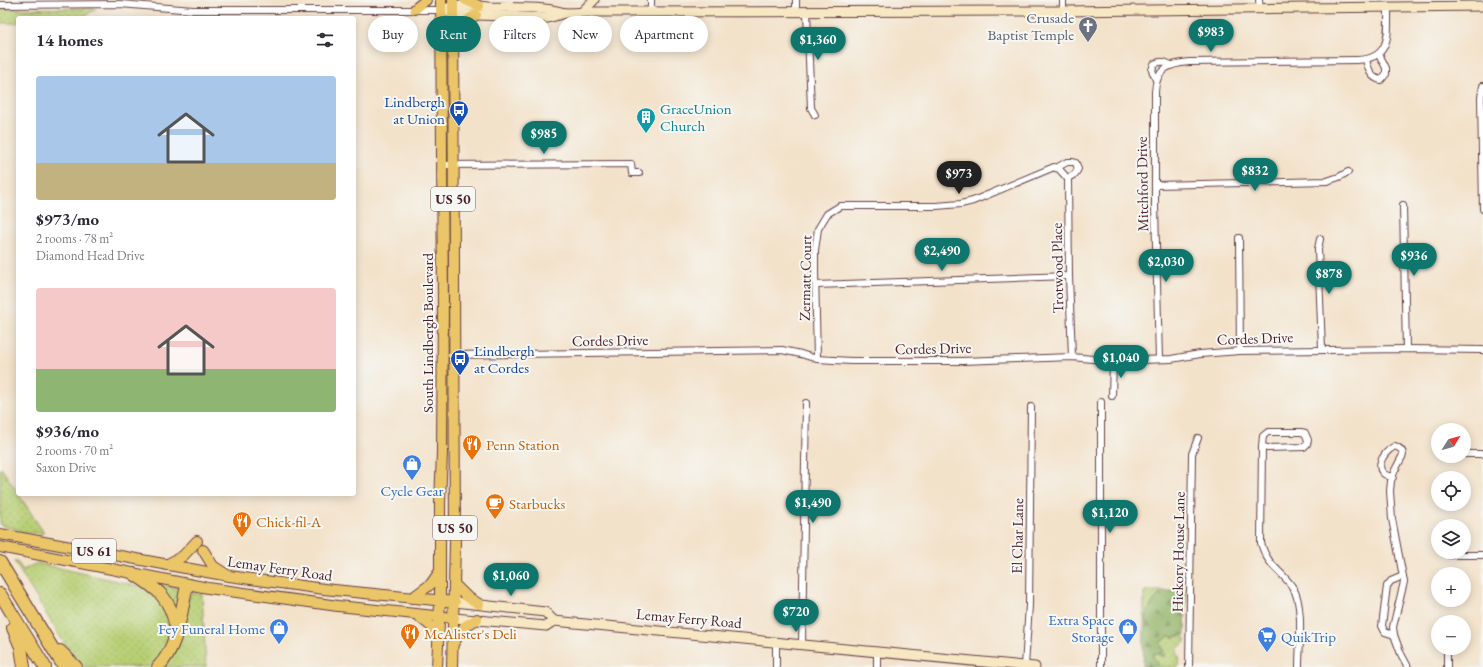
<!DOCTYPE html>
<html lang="en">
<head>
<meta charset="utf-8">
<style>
	:root { --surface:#fff; --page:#f7f7f7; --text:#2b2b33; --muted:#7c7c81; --accent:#0f766e }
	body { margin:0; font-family:"EB Garamond",serif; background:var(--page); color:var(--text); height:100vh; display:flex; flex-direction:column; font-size:15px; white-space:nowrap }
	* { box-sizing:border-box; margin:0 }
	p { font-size:13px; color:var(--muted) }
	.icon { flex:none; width:22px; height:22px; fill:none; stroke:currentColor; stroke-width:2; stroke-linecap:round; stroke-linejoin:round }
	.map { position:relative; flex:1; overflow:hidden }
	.side { position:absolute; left:16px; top:16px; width:340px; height:480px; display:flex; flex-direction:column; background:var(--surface); border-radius:4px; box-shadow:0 2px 10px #0003 }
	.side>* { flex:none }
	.banner { position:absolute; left:368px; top:16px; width:380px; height:36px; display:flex; gap:8px }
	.needle { width:26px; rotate:53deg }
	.fabs { position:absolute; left:1431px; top:423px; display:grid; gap:8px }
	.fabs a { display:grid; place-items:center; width:40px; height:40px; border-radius:50%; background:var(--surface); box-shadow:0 2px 10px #0003; font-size:20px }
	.price { position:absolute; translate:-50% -34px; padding:0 9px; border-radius:14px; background:var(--accent); color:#fff; font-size:13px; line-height:26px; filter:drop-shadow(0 1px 2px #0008) }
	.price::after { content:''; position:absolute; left:50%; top:24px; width:12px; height:9px; margin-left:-6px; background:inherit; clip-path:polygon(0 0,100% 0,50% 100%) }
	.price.current { background:#222; color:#fff }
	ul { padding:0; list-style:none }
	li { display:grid; align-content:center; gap:8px; height:212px; padding:0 20px }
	li span { display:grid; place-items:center; height:124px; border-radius:4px; color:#555 }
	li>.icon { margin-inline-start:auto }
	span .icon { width:72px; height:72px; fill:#fffc; stroke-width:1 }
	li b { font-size:17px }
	h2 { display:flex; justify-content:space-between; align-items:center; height:48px; padding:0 20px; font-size:17px }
	.pill { padding:0 14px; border-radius:18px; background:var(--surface); box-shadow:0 2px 10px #0003; font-size:14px; line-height:36px }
	.pill.current { background:var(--accent); color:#fff }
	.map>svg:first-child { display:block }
</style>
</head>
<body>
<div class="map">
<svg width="1483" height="667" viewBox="0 0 1483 667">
	<defs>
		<pattern id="grass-dots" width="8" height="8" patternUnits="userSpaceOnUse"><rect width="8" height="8" fill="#b7cf73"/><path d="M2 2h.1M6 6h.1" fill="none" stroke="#9fb164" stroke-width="1.8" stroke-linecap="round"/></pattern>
		<pattern id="forest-firs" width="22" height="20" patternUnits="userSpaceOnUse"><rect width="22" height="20" fill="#91b265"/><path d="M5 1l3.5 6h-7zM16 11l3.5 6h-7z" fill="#789053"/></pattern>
	</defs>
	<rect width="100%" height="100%" fill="#f6f6f2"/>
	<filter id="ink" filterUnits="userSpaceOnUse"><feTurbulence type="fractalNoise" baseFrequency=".025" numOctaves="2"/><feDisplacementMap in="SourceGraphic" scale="8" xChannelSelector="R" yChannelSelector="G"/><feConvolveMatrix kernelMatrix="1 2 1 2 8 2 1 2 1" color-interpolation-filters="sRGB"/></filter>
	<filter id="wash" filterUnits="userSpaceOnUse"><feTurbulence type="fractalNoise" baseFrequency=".012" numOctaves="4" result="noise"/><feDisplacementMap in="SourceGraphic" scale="16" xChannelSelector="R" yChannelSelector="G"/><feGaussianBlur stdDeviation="0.9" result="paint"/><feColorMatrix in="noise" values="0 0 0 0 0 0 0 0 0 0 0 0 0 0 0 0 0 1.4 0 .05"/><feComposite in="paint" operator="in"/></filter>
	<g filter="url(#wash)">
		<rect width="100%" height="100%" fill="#f3e2ca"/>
		<g fill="url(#grass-dots)" stroke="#80774f">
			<path d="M95,8V10L80,18H18V23H0V9Z"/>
			<path d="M0,469H2L44,533H23L20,530L0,525Z"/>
			<path d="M14,561L18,563L23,570L37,563L139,586C147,590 154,593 159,600C175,621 170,651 150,667H84L79,662L64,643Z"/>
			<path d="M158,584L179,588L181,592L177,616Z"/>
			<path d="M1145,591H1163C1157,595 1146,611 1146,618C1145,621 1147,624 1146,628L1144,630V592Z"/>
			<path d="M191,593L202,594L206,667H165Z"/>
			<path d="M1170,635L1174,637L1185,635V642L1177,649C1177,656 1182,660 1178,667H1159L1153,657V654L1156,653L1163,657L1164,650L1160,642L1168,636Z"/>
		</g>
		<path fill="url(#forest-firs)" stroke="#6e6848" d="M1163,591H1186L1185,635L1174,637L1168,636L1167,638L1160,642L1165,656L1163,657L1156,653L1153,654V657L1159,667H1143L1144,630L1146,628C1147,624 1145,621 1146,618C1146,611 1157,595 1163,591Z"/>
	</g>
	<g filter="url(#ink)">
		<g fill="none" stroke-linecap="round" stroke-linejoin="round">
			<g stroke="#633c43" stroke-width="8">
				<g id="street">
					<path d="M651,0V11"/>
					<path d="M796,0V11"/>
					<path d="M1259,0L1260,10"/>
					<path d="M0,5L120,4L193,10H442"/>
					<path d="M1063,11V0"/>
					<path d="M807,12L811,108L815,115"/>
					<path d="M1366,60C1369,69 1370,78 1381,80L1386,74V68L1379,54"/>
					<path d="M1156,80L1152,70L1154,64C1161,61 1164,61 1171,65"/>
					<path d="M1483,86L1481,97L1483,209"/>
					<path d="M443,165L631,164L632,173H639"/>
					<path d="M1056,168L1067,162H1073L1076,163L1078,169L1075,174L1068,178"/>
					<path d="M1155,185L1327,181L1339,177L1348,172"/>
					<path d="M1403,205L1406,349"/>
					<path d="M1239,238L1240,351"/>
					<path d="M1320,239L1318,249L1322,349"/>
					<path d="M816,285L1069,276"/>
					<path d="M451,355L782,350L801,354L817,359L851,361H962L1072,357L1113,361L1171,359L1200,354L1240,351L1406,349L1483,350"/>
					<path d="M817,359L815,271V250L818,229L827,214L840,206H936L961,204L973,201L1054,167L1059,169L1068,179L1069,276L1072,357"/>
					<path d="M1159,359L1155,207V92C1156,69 1168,64 1189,62L1357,60C1391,59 1388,35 1388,8"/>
					<path d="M1112,396L1113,361"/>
					<path d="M1101,402V667"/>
					<path d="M1262,446L1267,448L1304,447L1307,444L1308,440L1305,433L1301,432H1268L1263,436L1262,446L1261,543C1268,568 1281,569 1293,588C1304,605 1299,646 1299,667"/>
					<path d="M1464,454H1483"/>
					<path d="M1393,477C1371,474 1381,453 1395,446C1400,448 1403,450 1403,455L1395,470L1391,481L1390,491L1392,519L1404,582L1393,627L1394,635L1401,654L1408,667"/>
					<path d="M1450,555H1483"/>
					<path d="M1394,635L1385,632L1382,626L1387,586L1391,581L1403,576"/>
					<path d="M802,644L806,403"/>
					<path d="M877,651V667"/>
					<path d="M1025,666L1029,605L1031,407"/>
					<path d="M776,667V641"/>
					<path d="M1189,667L1192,454L1198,438"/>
					<path d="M1447,667V648"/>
				</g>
			</g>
			<g stroke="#633c43" stroke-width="11">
				<g id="secondary">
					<path d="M447,8C461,4 477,6 490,7C515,8 540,6 565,13"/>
					<path d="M442,10L453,14L548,18L565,13L596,12L1063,11L1483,6"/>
					<path d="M582,12L594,0"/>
					<path d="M455,602L545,612L554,621"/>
					<path d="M454,618L546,626L554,621L1035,667"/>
				</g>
			</g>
			<g stroke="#633c43" stroke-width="12">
				<g id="primary">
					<path d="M466,0L479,6"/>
					<path d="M415,9L426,0"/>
					<path d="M454,41C460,29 464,21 476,15"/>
					<path d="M0,534L229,576L324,589L455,602"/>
					<path d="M0,547L208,588L338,606L454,618"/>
					<path d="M203,550L213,566L227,575"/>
					<path d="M166,565L183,556L197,541"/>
					<path d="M455,585L466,596L479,604"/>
					<path d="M412,598L431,584L440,571"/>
					<path d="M416,614L431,626L438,635"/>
					<path d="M453,644L464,627L477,619"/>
					<path d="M437,667L440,601V503L442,452L443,304L441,0"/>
					<path d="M452,667L455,543L453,0"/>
				</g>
			</g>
			<g stroke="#633c43" stroke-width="14">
				<g id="highway">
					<path d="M0,562L64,667"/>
					<path d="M134,574C158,589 170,598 176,627"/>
					<path d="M0,594L45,667"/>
					<path d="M13,628L21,647L24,667"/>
					<path d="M60,651L76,667"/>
					<path d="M158,667C178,647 181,612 187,585"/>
				</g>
			</g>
			<use href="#street" stroke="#fff" stroke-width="6"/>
			<use href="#secondary" stroke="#f7e8c3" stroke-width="9"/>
			<use href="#primary" stroke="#ebc669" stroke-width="10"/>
			<use href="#highway" stroke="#ebc669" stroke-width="12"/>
		</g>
	</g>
	<defs>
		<g id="church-pin" transform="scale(1)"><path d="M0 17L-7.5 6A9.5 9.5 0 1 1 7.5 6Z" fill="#6b7280" stroke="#f6f6f2"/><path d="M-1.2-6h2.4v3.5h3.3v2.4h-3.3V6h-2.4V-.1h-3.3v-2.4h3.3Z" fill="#fff"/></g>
		<g id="bus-pin" transform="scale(1)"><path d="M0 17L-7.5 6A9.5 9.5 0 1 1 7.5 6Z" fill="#1a4fb4" stroke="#f6f6f2"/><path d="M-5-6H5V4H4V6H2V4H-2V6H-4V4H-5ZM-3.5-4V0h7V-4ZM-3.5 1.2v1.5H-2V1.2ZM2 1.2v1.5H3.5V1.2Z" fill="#fff"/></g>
		<g id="building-pin" transform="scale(1)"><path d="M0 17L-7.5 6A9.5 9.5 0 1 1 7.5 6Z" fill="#0f9aa8" stroke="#f6f6f2"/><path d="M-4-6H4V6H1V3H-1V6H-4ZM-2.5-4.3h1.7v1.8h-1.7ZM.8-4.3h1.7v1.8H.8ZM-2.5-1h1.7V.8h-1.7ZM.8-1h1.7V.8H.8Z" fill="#fff"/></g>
		<g id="restaurant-pin" transform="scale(1)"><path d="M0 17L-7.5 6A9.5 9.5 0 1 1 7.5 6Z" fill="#e8710a" stroke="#f6f6f2"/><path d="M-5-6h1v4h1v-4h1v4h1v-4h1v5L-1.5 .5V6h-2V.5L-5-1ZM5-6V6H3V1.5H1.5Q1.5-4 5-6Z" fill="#fff"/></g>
		<g id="shop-pin" transform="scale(1)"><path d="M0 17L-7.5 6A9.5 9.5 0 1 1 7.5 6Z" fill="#3f7fe0" stroke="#f6f6f2"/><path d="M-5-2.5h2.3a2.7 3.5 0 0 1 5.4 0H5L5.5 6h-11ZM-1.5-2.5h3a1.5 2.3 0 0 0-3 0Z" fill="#fff"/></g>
		<g id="cafe-pin" transform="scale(1)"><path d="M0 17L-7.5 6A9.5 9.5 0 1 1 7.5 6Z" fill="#e8710a" stroke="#f6f6f2"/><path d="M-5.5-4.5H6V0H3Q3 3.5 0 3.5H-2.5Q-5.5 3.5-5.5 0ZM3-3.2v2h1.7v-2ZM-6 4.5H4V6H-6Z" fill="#fff"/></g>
		<g id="supermarket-pin" transform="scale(1)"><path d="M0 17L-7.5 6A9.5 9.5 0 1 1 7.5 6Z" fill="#3f7fe0" stroke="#f6f6f2"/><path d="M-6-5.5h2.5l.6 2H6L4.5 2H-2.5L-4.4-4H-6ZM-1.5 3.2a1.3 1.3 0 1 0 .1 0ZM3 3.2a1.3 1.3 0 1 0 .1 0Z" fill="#fff"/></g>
	</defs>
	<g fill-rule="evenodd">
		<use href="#church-pin" x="1088" y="26"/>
		<use href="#bus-pin" x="459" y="110"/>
		<use href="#building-pin" x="646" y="117"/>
		<use href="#bus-pin" x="460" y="359"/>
		<use href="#restaurant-pin" x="472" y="444"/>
		<use href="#shop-pin" x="412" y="464"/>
		<use href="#cafe-pin" x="495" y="503"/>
		<use href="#restaurant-pin" x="242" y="521"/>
		<use href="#shop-pin" x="279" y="628"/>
		<use href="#shop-pin" x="1128" y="628"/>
		<use href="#restaurant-pin" x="410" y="633"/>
		<use href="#supermarket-pin" x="1267" y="636"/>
	</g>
	<g text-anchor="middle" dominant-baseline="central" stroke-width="4" stroke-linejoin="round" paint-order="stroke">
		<g fill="#f6f6f2" stroke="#7e6067" stroke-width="1">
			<rect x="431" y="187" width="44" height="24" rx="3"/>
			<rect x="433" y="516" width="44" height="24" rx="3"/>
			<rect x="72" y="539" width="44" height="24" rx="3"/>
		</g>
		<g font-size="14" font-weight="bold" fill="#4a1f2b">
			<text x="453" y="199">US 50</text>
			<text x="455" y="528">US 50</text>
			<text x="94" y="551">US 61</text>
		</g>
		<g font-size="15" fill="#5b616d" stroke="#f6f6f2" text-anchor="end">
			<text x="1074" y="17">Crusade<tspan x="1074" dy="17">Baptist Temple</tspan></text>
		</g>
		<g font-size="15" fill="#164399" stroke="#f6f6f2" text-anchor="end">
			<text x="445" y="101">Lindbergh<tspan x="445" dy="17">at Union</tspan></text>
			<text x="474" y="350" text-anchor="start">Lindbergh<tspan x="474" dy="17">at Cordes</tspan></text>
		</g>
		<g font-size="15" fill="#0d838f" stroke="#f6f6f2" text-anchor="start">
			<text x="660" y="108">GraceUnion<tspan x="660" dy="17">Church</tspan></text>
		</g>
		<g font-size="15" fill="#4a1f2b" stroke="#f6f6f2">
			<text transform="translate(1142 184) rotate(-91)">Mitchford Drive</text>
			<text transform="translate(1057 268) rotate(-91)">Trotwood Place</text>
			<text transform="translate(805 278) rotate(-89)">Zermatt Court</text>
			<text transform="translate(427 333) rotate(-90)">South Lindbergh Boulevard</text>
			<text transform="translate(1255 338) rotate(-2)">Cordes Drive</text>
			<text transform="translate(610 340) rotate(-1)">Cordes Drive</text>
			<text transform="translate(933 348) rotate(-1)">Cordes Drive</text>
			<text transform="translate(1017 536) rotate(-89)">El Char Lane</text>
			<text transform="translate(1178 552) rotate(-89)">Hickory House Lane</text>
			<text transform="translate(280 568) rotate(8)">Lemay Ferry Road</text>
			<text transform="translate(689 618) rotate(5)">Lemay Ferry Road</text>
		</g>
		<g font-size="15" fill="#c56008" stroke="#f6f6f2" text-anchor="start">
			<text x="486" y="444">Penn Station</text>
			<text x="509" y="503">Starbucks</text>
			<text x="256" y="521">Chick-fil-A</text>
			<text x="424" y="633">McAlister's Deli</text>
		</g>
		<g font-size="15" fill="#366cbe" stroke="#f6f6f2" text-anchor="end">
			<text x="412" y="490" text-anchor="middle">Cycle Gear</text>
			<text x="1114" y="619">Extra Space<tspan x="1114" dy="17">Storage</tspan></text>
			<text x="265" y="628">Fey Funeral Home</text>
			<text x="1281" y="636" text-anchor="start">QuikTrip</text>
		</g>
	</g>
</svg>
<div class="fabs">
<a><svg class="needle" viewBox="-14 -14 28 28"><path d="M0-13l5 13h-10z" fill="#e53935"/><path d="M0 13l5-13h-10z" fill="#7c7c81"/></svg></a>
<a><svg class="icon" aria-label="locate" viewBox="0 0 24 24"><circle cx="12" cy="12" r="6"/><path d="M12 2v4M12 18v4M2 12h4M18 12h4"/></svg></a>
<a><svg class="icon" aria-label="layers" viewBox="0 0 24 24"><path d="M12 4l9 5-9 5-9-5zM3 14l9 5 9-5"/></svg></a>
<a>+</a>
<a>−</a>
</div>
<b class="price" style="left:1211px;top:53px">$983</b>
<b class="price" style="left:818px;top:61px">$1,360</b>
<b class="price" style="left:544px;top:155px">$985</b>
<b class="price" style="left:1255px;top:192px">$832</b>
<b class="price current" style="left:959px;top:195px">$973</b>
<b class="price" style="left:942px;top:272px">$2,490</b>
<b class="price" style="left:1414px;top:277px">$936</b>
<b class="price" style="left:1166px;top:283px">$2,030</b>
<b class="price" style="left:1329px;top:295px">$878</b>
<b class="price" style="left:1121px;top:379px">$1,040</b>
<b class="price" style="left:813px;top:524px">$1,490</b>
<b class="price" style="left:1110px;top:534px">$1,120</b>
<b class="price" style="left:511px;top:597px">$1,060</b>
<b class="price" style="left:796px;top:633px">$720</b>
<div class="banner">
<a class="pill">Buy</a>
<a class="pill current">Rent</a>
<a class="pill">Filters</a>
<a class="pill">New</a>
<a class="pill">Apartment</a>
</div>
<section class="side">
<h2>14 homes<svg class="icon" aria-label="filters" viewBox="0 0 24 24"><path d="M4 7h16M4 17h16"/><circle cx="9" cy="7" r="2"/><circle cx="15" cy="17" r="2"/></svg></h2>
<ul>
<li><span style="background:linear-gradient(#a9c7e8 70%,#c2b280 0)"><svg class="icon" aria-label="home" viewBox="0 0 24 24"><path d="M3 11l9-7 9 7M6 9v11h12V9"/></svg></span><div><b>$973/mo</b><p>2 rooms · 78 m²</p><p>Diamond Head Drive</p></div></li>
<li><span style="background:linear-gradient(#f6c9c9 65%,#8fb573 0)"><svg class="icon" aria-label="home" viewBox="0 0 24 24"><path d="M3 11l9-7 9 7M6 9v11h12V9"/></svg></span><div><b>$936/mo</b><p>2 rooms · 70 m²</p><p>Saxon Drive</p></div></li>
</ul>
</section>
</div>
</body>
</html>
